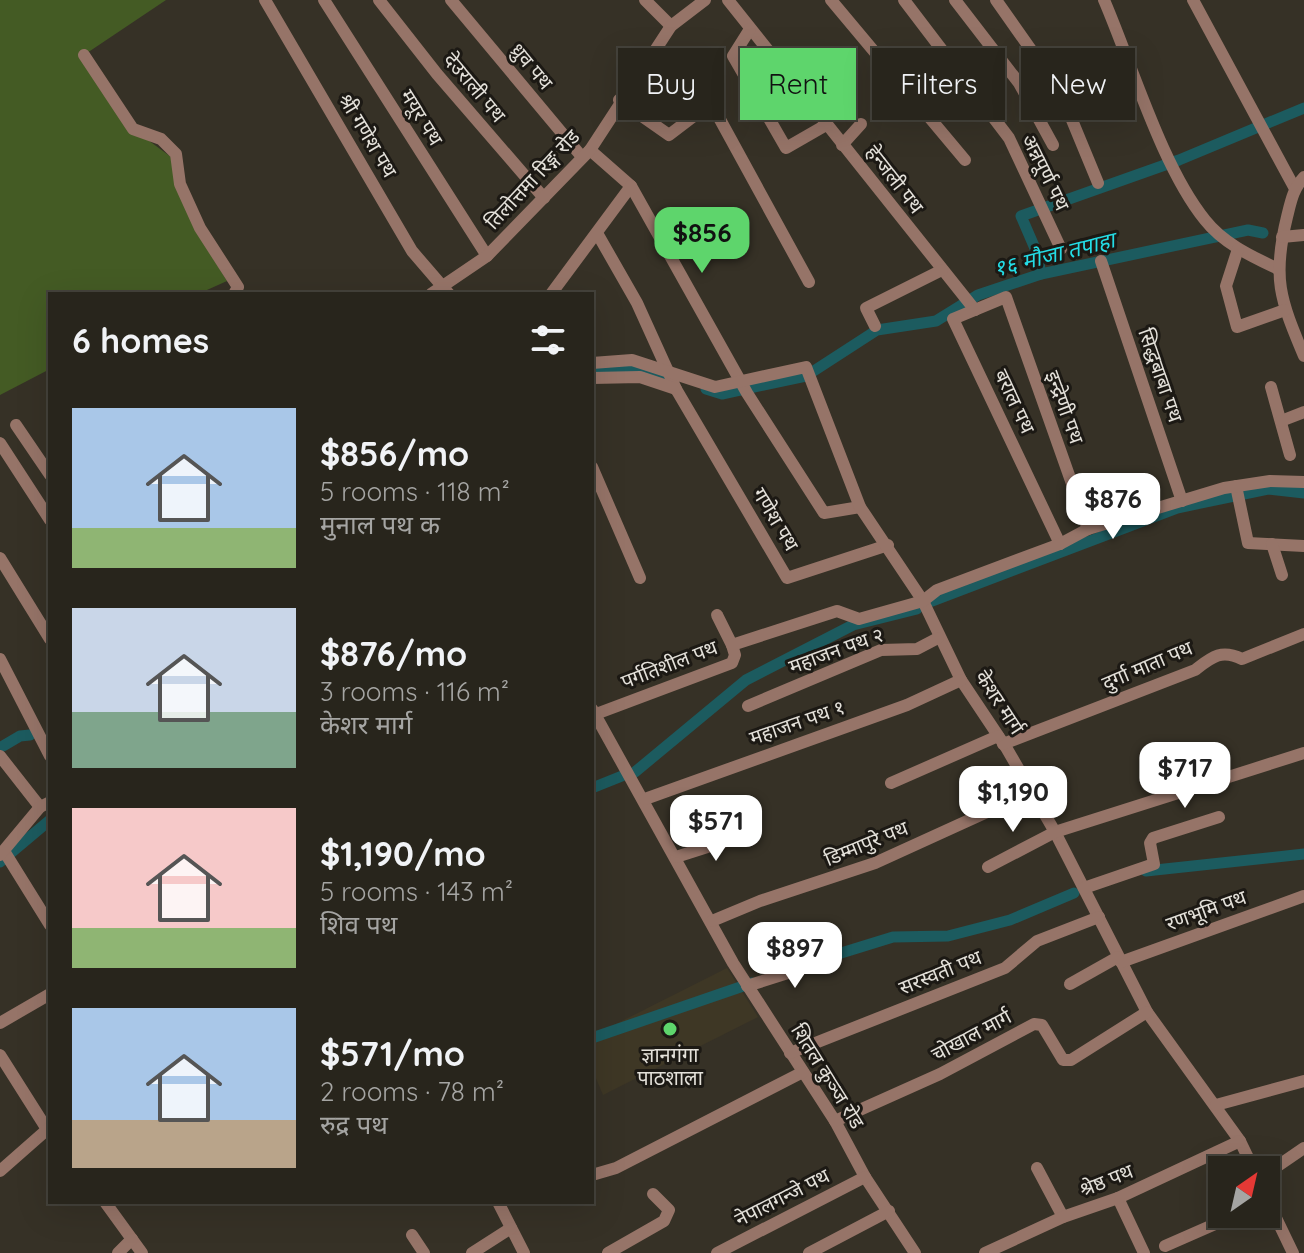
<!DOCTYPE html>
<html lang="en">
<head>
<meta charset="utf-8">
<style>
	:root { --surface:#28251c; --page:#343129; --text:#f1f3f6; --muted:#a5a5a3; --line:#44423b; --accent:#5ed56c }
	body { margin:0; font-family:Quicksand,"Noto Sans Devanagari",sans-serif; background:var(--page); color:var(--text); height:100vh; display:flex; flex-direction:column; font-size:30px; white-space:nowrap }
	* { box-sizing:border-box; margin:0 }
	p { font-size:26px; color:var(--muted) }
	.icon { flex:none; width:44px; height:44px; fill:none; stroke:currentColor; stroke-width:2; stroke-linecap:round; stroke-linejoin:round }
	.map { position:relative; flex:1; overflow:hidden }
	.details { position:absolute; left:48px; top:292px; width:546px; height:912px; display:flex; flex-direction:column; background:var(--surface); border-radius:0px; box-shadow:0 8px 32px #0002,0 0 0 2px var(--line) }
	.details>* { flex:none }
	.guide { position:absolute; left:618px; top:48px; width:566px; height:72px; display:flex; gap:16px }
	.needle { width:52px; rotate:34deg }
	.controls { position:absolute; left:1208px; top:1156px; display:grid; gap:16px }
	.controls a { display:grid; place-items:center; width:72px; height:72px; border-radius:0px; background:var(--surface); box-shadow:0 8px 32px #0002,0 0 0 2px var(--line); font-size:40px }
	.price { position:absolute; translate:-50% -68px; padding:0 18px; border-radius:16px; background:#fff; color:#222; font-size:26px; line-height:52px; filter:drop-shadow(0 2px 4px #0008) }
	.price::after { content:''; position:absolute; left:50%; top:48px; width:24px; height:18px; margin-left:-12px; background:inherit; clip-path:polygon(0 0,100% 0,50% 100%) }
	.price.current { background:var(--accent); color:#111 }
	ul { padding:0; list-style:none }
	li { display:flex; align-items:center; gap:24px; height:200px; padding:0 24px }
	li span { display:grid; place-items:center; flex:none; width:224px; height:160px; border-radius:0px; color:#555 }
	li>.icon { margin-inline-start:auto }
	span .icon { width:96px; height:96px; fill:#fffc; stroke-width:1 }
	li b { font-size:34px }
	h2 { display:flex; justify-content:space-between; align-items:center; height:96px; padding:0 24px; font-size:34px }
	.pill { padding:0 28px; border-radius:0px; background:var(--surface); box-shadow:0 8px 32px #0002,0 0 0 2px var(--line); font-size:28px; line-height:72px }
	.pill.current { background:var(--accent); color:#111 }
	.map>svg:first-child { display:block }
</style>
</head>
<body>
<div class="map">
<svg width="1304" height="1253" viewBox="0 0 1304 1253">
	<rect width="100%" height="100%" fill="#363126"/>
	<path fill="#3e3725" d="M727,968L758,1017L603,1095L592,1069V1036Z"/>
	<path fill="#445b24" d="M0,0H166L84,55L133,129L171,157L194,227L227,281L198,294H50V369L0,395Z"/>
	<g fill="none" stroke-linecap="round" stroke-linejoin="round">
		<g stroke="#1c5b5f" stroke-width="11">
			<path d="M1041,274L1037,253L1021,216L1179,160L1304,108"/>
			<path d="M592,371L640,369L674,380"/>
			<path d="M706,389L722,394L806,376L877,330L936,321L978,295L1041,274L1248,230L1263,233"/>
			<path d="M932,601L1177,508L1268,489L1304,493"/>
			<path d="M3,746L20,736L30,735"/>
			<path d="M635,772L746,680L853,625L917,609"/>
			<path d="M592,788L622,776"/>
			<path d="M0,862L50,820"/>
			<path d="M1146,871L1304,854"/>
			<path d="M825,958L893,937L948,936L1010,920L1074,893"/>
			<path d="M592,1038L752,983"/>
		</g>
		<g stroke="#967468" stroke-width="12">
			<path d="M265,0L412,251L449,294"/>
			<path d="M324,0L487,256"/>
			<path d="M379,0L437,74L544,198"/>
			<path d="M451,0L582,157"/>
			<path d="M645,0L671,26"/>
			<path d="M728,0L975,310"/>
			<path d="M831,0L965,160"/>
			<path d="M904,0L1009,138L1061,249"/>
			<path d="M955,0L1019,83L1053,145"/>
			<path d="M996,0L1060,91L1098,183"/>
			<path d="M1104,0C1132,65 1162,167 1205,220C1223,243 1251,256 1276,268"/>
			<path d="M1193,0L1294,187"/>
			<path d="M750,29L733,56L786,148L826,125"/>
			<path d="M84,55L133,129L161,139L176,154L180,184L200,228L238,287L234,294"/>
			<path d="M619,100L669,135L711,103L809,282"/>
			<path d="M842,145L861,124"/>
			<path d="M590,150L631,186L747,393L824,513L860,507"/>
			<path d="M1304,177C1293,189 1291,201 1287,217C1272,278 1280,299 1304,356"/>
			<path d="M597,233L637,303L676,389L787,578L888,545"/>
			<path d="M1282,237L1304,235"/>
			<path d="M1238,249L1226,286L1237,327L1285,310"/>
			<path d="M1101,261L1182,501"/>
			<path d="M431,294L487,256L590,150L671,26L705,0"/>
			<path d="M551,294L631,186"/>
			<path d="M875,326L866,308L942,270"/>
			<path d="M592,363L632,360L715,387L806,367L860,507L923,601L961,680L1007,749L1055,832L1147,1012L1240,1141L1254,1170"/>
			<path d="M592,378L640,377L676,389"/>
			<path d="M1271,387L1290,455"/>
			<path d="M1281,421L1304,412"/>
			<path d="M16,425L50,475"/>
			<path d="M0,443L50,520"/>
			<path d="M592,467L640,578"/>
			<path d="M1236,486L1248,543L1304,546"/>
			<path d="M1060,544L953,319L1006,297L1088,529"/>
			<path d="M1272,544L1282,575"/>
			<path d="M0,558L50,639"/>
			<path d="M717,615L732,645"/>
			<path d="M0,659L50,756"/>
			<path d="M748,706L881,650L917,649L938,638"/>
			<path d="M592,709L733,963L835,1121L865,1177L915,1253"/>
			<path d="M596,714L732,663L735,655L732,645L837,611L859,619L923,601L937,590L1060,544L1088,529L1224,488L1270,481L1304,482"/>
			<path d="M1003,744L1195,670C1212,657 1221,649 1242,659L1304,634"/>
			<path d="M0,756L40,807"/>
			<path d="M891,783L998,736"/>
			<path d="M645,799L907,705L961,680"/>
			<path d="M4,851L50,925"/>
			<path d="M0,855L40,807L50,802"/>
			<path d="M676,857L745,835"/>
			<path d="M988,867L1055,832L1304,753"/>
			<path d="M1084,888L1154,864L1150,843L1153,838L1219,817"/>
			<path d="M712,921L760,901L875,863L1031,792"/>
			<path d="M1121,962L1304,896"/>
			<path d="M1070,984L1118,957"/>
			<path d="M747,986L832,959"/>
			<path d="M0,1023L50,994"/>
			<path d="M790,1053L1005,968L1037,941L1099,917"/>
			<path d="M0,1055L50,1134"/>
			<path d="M1216,1105L1304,1081"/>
			<path d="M835,1121L940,1074L1034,1024L1042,1025L1063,1060H1071L1147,1012"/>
			<path d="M1037,1168L1063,1217"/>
			<path d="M0,1171L50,1127"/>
			<path d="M1266,1174L1304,1148"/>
			<path d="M592,1175L616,1168L803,1072"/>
			<path d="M1266,1197L1293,1253"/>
			<path d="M1118,1198L1144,1253"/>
			<path d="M105,1202L142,1253"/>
			<path d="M498,1202L524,1253"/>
			<path d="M412,1235L424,1253"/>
			<path d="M1165,1246L1238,1214"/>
			<path d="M118,1253L132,1239"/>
			<path d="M472,1253L511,1228"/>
			<path d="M608,1253L664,1221L669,1210L653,1194"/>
			<path d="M717,1253L865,1177"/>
			<path d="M809,1253L889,1211"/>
			<path d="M985,1253L1063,1217L1118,1198L1240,1141"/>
		</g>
	</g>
	<circle fill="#5ed56c" stroke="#1c1914" stroke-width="3" cx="670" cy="1029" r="8"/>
	<g text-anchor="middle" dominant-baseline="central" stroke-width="6" stroke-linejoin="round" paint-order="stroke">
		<g font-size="20" fill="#e4e1da" stroke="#1c1914">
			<text transform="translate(532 66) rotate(50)">ध्रुव पथ</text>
			<text transform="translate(475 87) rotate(50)">देउराली पथ</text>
			<text transform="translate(422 117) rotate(58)">मयूर पथ</text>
			<text transform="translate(368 135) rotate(59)">श्री गणेश पथ</text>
			<text transform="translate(1046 172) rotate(64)">अन्नपूर्ण पथ</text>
			<text transform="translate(532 179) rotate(-47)">तिलोत्तमा रिङ्ग रोड</text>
			<text transform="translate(895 179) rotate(52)">हेन्जली पथ</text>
			<text transform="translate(1161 375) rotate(71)">सिद्धबाबा पथ</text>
			<text transform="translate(1015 401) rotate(65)">बराल पथ</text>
			<text transform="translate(1065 407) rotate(70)">इन्द्रेणी पथ</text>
			<text transform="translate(776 519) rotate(59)">गणेश पथ</text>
			<text transform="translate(836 650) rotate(-20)">महाजन पथ २</text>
			<text transform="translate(669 664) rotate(-21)">पर्गतिशील पथ</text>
			<text transform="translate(1147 665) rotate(-23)">दुर्गा माता पथ</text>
			<text transform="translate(1000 702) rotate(57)">केशर मार्ग</text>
			<text transform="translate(797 722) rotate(-19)">महाजन पथ १</text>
			<text transform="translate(866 843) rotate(-22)">डिम्मापुरे पथ</text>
			<text transform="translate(1206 910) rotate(-20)">रणभूमि पथ</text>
			<text transform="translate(940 972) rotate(-22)">सरस्वती पथ</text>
			<text transform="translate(971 1035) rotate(-28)">चोखाल मार्ग</text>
			<text transform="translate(828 1076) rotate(58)">शितल कुञ्ज रोड</text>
			<text transform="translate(1106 1180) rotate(-22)">श्रेष्ठ पथ</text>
			<text transform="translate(782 1197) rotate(-27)">नेपालगन्जे पथ</text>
		</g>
		<g font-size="20" fill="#e4e1da" stroke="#1c1914">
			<text x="670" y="1054">ज्ञानगंगा<tspan x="670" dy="23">पाठशाला</tspan></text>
		</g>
		<g font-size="22" font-style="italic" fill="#24dde6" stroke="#1c1914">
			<text transform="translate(1054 254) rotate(-14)">१६ मौजा तपाहा</text>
		</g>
	</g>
</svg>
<div class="controls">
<a><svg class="needle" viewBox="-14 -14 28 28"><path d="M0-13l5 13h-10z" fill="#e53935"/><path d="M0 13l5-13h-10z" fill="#a5a5a3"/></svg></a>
</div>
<b class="price current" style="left:702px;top:275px">$856</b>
<b class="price" style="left:1113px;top:541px">$876</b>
<b class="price" style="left:1185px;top:810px">$717</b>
<b class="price" style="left:1013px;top:834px">$1,190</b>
<b class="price" style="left:716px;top:863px">$571</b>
<b class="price" style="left:795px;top:990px">$897</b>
<div class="guide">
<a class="pill">Buy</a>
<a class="pill current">Rent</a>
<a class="pill">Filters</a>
<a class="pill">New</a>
</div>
<section class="details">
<h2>6 homes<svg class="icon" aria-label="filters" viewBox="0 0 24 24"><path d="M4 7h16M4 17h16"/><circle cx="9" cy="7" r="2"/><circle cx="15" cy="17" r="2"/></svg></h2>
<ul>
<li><span style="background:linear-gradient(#a9c7e8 75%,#8fb573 0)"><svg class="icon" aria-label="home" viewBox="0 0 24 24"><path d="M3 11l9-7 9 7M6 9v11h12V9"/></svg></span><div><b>$856/mo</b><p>5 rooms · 118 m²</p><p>मुनाल पथ क</p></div></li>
<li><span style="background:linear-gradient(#c9d6e8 65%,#7fa58c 0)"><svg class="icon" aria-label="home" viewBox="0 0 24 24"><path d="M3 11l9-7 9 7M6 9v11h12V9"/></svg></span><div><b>$876/mo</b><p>3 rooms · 116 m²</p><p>केशर मार्ग</p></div></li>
<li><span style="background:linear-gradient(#f6c9c9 75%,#8fb573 0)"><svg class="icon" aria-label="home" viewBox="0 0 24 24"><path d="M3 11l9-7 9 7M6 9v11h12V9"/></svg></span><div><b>$1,190/mo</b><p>5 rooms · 143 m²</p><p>शिव पथ</p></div></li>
<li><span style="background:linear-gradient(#a9c7e8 70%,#b9a48a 0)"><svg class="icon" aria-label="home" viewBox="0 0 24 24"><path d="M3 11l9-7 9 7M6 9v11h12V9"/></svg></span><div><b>$571/mo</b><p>2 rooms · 78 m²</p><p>रुद्र पथ</p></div></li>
</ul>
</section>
</div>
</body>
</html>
